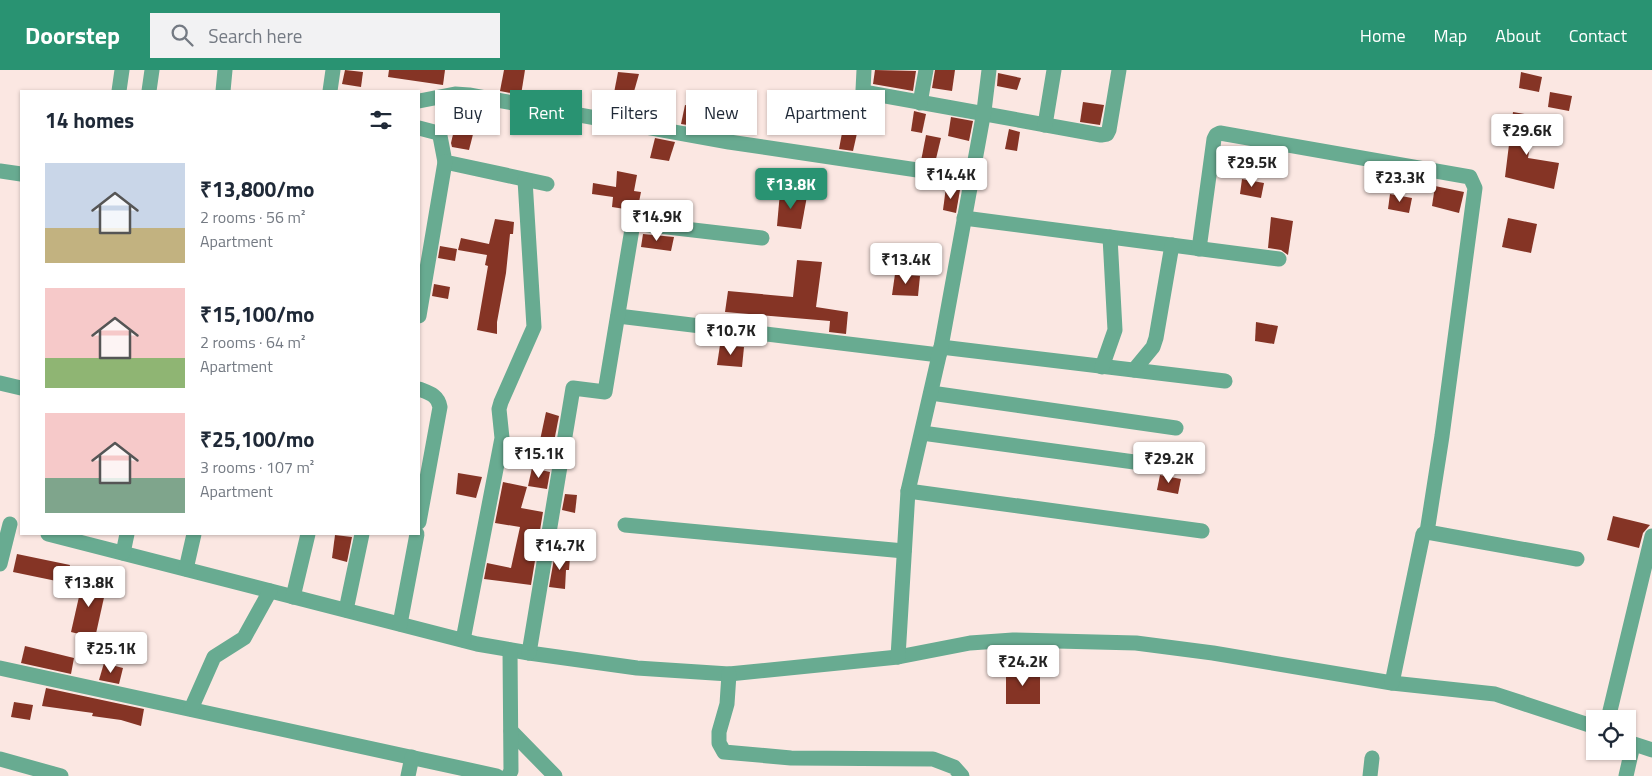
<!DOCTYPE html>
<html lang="en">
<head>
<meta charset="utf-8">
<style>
	:root { --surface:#fff; --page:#f2f2f3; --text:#1f2937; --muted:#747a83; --accent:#299372 }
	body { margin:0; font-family:"Titillium Web",sans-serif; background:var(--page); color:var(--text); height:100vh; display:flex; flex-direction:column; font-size:19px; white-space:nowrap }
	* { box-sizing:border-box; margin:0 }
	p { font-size:16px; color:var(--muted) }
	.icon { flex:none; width:28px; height:28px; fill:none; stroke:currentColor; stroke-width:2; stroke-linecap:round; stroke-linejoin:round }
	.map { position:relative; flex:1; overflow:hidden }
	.side { position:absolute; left:20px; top:20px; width:400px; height:445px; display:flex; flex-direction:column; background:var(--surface); border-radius:0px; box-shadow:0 1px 4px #0004 }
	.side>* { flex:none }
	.top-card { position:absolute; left:435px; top:20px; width:475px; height:45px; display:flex; gap:10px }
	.buttons { position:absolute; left:1586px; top:640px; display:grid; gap:10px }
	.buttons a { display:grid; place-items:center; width:50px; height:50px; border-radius:0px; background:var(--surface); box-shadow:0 1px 4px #0004; font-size:25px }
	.price { position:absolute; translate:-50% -42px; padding:0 11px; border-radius:5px; background:#fff; color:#222; font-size:16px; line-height:32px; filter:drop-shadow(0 1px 2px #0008) }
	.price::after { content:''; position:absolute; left:50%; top:30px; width:15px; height:11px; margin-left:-8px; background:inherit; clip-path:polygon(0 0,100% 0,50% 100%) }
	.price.selected { background:var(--accent); color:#fff }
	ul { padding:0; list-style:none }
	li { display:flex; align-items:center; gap:15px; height:125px; padding:0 25px }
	li span { display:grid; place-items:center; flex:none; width:140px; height:100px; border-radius:0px; color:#555 }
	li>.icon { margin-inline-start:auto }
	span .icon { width:60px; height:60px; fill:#fffc; stroke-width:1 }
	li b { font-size:21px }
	h2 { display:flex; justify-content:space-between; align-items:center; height:60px; padding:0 25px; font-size:21px }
	.tag { padding:0 18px; border-radius:0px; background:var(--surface); box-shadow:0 1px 4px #0004; font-size:18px; line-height:45px }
	.tag.selected { background:var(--accent); color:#fff }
	header { display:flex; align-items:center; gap:30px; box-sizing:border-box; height:70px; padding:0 25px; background:var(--accent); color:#fff }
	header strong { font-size:24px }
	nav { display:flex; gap:28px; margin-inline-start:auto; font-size:18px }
	.search { width:350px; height:45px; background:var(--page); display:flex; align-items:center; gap:12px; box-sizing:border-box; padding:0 18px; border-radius:0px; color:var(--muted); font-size:19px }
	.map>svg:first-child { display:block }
</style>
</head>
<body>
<header>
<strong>Doorstep</strong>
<div class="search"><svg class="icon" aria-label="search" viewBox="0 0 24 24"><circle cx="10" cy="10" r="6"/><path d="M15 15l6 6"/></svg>Search here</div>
<nav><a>Home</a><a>Map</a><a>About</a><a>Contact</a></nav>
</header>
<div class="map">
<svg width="1652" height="706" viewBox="0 0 1652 706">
	<rect width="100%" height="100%" fill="#fbe7e2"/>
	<g fill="#853425">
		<path d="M345,0L363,2L361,17L342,14Z"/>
		<path d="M389,0H445L443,15L388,7Z"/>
		<path d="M504,0H525L521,25L500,21Z"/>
		<path d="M875,0L916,1L913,21L873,14Z"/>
		<path d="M935,0H955L952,21L932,18Z"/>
		<path d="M618,2L639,4L633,25L614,23Z"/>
		<path d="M1521,2L1542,7L1539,22L1519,18Z"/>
		<path d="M998,3L1021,8L1017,20L997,16Z"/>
		<path d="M1550,22L1572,26L1569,41L1548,37Z"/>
		<path d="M1083,32L1104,35L1100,55L1080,52Z"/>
		<path d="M460,34L480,37L469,80L452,77L451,73Z"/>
		<path d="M685,35L706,38L700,57L681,54Z"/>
		<path d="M914,41L926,44L922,63L911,61Z"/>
		<path d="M1513,42L1535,46L1528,88L1559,93L1554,119L1505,107Z"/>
		<path d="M845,47L860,50L853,81L839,79Z"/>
		<path d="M951,47L973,51L969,71L948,66Z"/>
		<path d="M1009,59L1020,62L1017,81L1005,79Z"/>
		<path d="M926,65L941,68L935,93L921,91Z"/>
		<path d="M655,68L675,72L669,91L650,88Z"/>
		<path d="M617,101L637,105L634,121L641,122L639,132L632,130L631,140L612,137L613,127L592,124L593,113L616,117Z"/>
		<path d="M1242,109L1264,113L1261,128L1240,124Z"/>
		<path d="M1435,116L1464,122L1459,143L1432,136Z"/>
		<path d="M946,117L960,120L956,143L943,140Z"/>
		<path d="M780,122L807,126L801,159L777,156Z"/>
		<path d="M1390,124L1412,128L1409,143L1388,139Z"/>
		<path d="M1271,147L1293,151L1288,185L1281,180L1268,178Z"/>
		<path d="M1508,148L1537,154L1531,183L1502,177Z"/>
		<path d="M495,149L514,152L513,164H510L506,203L497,252V264L477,260L488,196L485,195L487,185L458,180L461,168L489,174Z"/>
		<path d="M643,164L674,167L671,181L641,177Z"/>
		<path d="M440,176L457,179L455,191L438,188Z"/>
		<path d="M797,190L822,192L816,237L848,242L846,264L829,262L830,251L725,242L728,221L793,227Z"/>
		<path d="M895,204L920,206L918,226L892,225Z"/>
		<path d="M434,214L450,217L448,229L432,226Z"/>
		<path d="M1256,252L1278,256L1274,274L1255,271Z"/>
		<path d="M720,275L744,277L742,297L717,295Z"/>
		<path d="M546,342L559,346L553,377L539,375Z"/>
		<path d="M532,398L550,402L547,419L528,416Z"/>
		<path d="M458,403L482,407L476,428L456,424Z"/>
		<path d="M1160,405L1181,409L1178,424L1157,420Z"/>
		<path d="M503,412L527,417L521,438L543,442L531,515L484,509L487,493L511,498L520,457L495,453Z"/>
		<path d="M565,424L577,425L575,443L562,440Z"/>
		<path d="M1613,446L1650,455L1643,463L1639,478L1607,470Z"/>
		<path d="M335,465L352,467L347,492L332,488Z"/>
		<path d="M555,483L570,487L569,500H566L565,519L549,517Z"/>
		<path d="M17,484L70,495L66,513L13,502Z"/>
		<path d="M83,509L107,514L95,568L71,562Z"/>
		<path d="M25,576L74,588L71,604L21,593Z"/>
		<path d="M104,593L123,598L119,614L99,610Z"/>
		<path d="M1040,600V634H1006V601Z"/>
		<path d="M46,618L144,639L141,656L121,650L92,646L93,643L42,636Z"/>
		<path d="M14,632L33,635L30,650L11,647Z"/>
	</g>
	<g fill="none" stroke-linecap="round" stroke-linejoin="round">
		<g stroke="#68ab91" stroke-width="15">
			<path d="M864,0L863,20L869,23L1101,65L1107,64L1109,60L1119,0"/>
			<path d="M119,21L122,0"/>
			<path d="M149,21L152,0"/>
			<path d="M223,21L225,0"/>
			<path d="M330,21L333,0"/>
			<path d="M419,31L455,24L469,25L729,72L971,108"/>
			<path d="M920,33L926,0"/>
			<path d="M1045,55L1054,0"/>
			<path d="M419,58L438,63L440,66L445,92L547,114"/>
			<path d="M0,101L21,104"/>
			<path d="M964,148L1279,189"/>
			<path d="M1199,179L1214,69L1216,65L1220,63L1470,107L1475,118L1442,366L1427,462"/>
			<path d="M419,246L445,92"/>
			<path d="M618,246L939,285"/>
			<path d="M941,277L1225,311"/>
			<path d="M1102,297L1115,260L1110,167"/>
			<path d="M1134,300L1153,277L1156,268L1172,175"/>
			<path d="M0,313L21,318"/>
			<path d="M419,319C429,323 438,325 440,337L419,452"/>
			<path d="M931,323L1176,358"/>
			<path d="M922,363L1149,394"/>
			<path d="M908,421L1202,461"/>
			<path d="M625,455L904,481"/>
			<path d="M48,464L477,574L529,583L637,598L729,604L898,587L970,573L1013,570L1136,573L1213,583L1392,613L1495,624L1595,657"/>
			<path d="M123,483L127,464"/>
			<path d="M0,494L10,454"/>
			<path d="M186,499L194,464"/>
			<path d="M293,527L308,464"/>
			<path d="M346,540L362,464"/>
			<path d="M400,554L417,464"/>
			<path d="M463,570L502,368L499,339L501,332L534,257L525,110"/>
			<path d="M529,583L573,318L605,322L633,153L762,168"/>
			<path d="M898,587L908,421L941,277L984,41L989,0"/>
			<path d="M0,598L497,706"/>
			<path d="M729,604L727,634L719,662V673L724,682L791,688L933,689L954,697L962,706"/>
			<path d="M1392,613L1423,464L1427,462L1577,489"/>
			<path d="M191,639L214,587L244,568L270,521"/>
			<path d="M1608,649L1652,466"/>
			<path d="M511,661L555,706"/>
			<path d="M1628,672L1652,680"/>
			<path d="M0,689L61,706"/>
			<path d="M408,706L412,687"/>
			<path d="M508,706L511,701L510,580"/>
			<path d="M1370,706L1372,688"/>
			<path d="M1626,706L1633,675"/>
		</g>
	</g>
</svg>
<div class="buttons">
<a><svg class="icon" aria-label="locate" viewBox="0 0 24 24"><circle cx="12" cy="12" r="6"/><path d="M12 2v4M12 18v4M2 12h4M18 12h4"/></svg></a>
</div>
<b class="price" style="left:1527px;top:86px">₹29.6K</b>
<b class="price" style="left:1252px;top:118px">₹29.5K</b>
<b class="price" style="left:951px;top:130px">₹14.4K</b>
<b class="price" style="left:1400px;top:133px">₹23.3K</b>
<b class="price selected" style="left:791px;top:140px">₹13.8K</b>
<b class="price" style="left:657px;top:172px">₹14.9K</b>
<b class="price" style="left:906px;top:215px">₹13.4K</b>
<b class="price" style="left:731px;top:286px">₹10.7K</b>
<b class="price" style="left:539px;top:409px">₹15.1K</b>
<b class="price" style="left:1169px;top:414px">₹29.2K</b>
<b class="price" style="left:560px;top:501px">₹14.7K</b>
<b class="price" style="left:89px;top:538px">₹13.8K</b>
<b class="price" style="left:111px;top:604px">₹25.1K</b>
<b class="price" style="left:1023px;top:617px">₹24.2K</b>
<div class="top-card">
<a class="tag">Buy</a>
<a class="tag selected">Rent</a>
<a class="tag">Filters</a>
<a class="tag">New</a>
<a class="tag">Apartment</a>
</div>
<section class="side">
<h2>14 homes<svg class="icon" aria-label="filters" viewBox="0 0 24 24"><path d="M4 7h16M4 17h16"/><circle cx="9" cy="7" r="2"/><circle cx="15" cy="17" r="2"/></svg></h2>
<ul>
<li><span style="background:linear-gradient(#c9d6e8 65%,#c2b280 0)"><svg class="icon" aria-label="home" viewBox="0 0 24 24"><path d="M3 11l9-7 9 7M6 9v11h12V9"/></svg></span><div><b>₹13,800/mo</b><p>2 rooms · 56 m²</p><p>Apartment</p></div></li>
<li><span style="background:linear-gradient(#f6c9c9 70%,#8fb573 0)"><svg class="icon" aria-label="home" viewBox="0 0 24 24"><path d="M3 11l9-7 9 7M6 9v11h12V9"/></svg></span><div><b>₹15,100/mo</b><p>2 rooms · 64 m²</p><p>Apartment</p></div></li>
<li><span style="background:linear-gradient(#f6c9c9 65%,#7fa58c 0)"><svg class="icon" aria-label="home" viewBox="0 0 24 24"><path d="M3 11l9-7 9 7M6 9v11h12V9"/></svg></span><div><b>₹25,100/mo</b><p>3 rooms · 107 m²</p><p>Apartment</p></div></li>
</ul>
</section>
</div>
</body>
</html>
